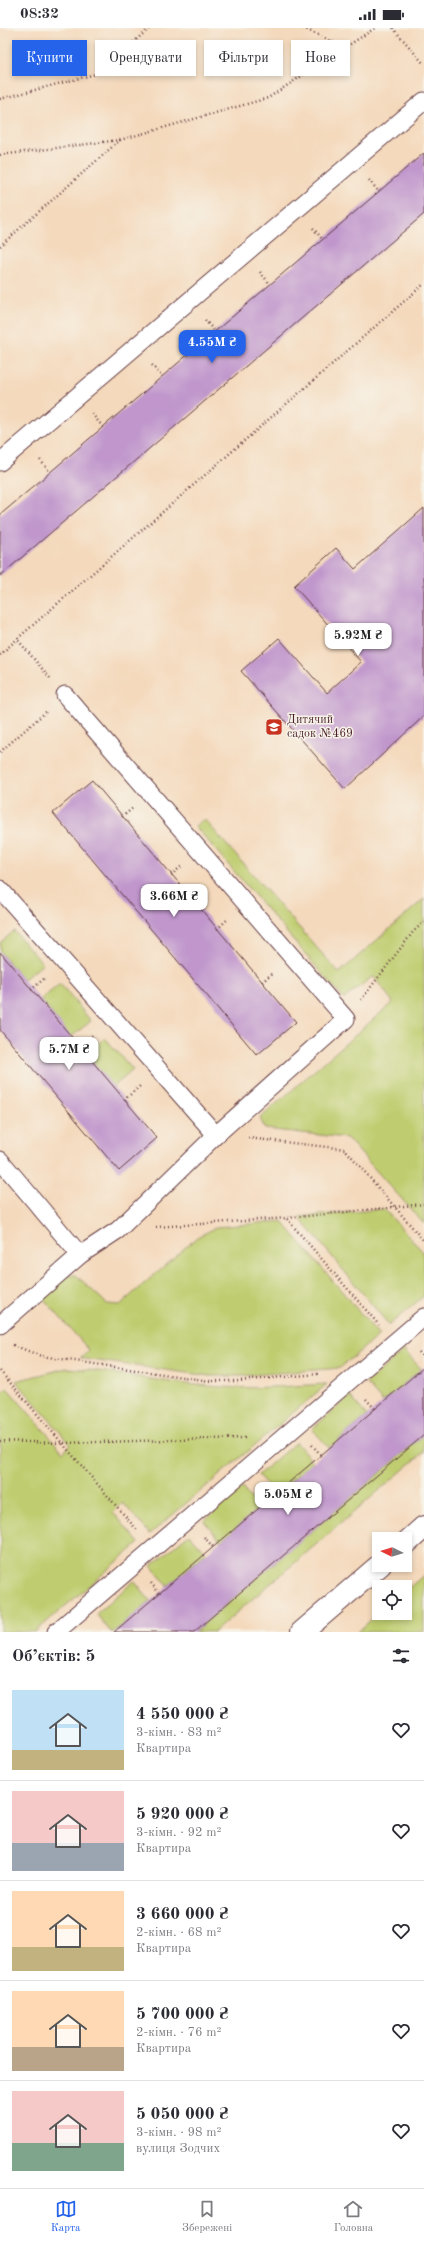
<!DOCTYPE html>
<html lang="uk">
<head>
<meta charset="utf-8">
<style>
	:root { --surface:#fff; --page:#f7f7f7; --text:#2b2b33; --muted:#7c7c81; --line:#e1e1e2; --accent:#2563eb }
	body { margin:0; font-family:"Old Standard TT",serif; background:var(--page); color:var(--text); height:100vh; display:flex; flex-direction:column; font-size:15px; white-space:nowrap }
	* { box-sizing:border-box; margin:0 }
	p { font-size:13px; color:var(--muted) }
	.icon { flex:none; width:22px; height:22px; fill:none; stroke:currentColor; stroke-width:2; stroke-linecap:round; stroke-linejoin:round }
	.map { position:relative; height:1604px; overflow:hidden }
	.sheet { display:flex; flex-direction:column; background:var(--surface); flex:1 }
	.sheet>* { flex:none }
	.hud { position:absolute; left:12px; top:12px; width:400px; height:36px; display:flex; gap:8px }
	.needle { width:26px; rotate:275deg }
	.fabs { position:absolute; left:372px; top:1504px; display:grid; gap:8px }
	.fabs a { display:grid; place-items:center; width:40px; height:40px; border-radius:0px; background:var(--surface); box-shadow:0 2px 6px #0003; font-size:20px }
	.price { position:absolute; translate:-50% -34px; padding:0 9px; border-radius:8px; background:#fff; color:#222; font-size:13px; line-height:26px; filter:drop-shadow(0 1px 2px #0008) }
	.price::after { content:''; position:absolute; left:50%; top:24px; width:12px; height:9px; margin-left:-6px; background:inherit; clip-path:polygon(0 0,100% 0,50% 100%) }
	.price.current { background:var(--accent); color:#fff }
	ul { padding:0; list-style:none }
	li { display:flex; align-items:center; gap:12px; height:100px; padding:0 12px }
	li+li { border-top:1px solid var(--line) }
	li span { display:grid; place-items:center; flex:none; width:112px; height:80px; border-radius:0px; color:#555 }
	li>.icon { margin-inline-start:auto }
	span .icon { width:48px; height:48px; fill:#fffc; stroke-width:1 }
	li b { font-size:17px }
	h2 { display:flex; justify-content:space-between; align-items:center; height:48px; padding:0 12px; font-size:17px }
	.chip { padding:0 14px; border-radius:0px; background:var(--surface); box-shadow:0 2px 6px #0003; font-size:14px; line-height:36px }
	.chip.current { background:var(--accent); color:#fff }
	.status { display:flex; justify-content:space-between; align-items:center; height:28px; padding:0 20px; background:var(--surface); direction:ltr }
	.status svg { height:11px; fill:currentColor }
	.tabs { display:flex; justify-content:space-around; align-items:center; height:56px; border-top:1px solid var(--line); background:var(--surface); font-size:11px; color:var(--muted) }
	.tabs a { display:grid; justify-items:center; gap:2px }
	.tabs .current { color:var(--accent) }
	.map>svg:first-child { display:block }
</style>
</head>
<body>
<div class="status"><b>08:32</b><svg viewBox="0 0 49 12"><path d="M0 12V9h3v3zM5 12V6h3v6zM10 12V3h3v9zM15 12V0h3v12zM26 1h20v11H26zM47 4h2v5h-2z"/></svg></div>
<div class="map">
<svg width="424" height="1604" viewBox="0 0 424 1604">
	<rect width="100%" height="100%" fill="#f7f3e8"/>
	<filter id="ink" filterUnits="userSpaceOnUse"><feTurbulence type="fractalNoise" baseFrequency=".025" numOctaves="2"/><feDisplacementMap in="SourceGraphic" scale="8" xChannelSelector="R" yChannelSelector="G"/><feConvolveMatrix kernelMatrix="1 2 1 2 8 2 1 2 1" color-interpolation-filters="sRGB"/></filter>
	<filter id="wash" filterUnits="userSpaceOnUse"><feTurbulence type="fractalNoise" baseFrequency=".012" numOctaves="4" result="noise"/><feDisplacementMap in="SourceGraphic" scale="16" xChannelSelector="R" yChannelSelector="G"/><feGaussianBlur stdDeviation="0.9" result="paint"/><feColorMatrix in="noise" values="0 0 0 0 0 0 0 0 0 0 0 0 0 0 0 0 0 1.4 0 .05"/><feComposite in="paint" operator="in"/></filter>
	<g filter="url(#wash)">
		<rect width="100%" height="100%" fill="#f4d9bc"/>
		<g fill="#bfcd70" stroke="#84764e">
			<path d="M204,791L339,945L424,871V1196L347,1110L265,1101L260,1090L393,974L373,948L344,971L195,798Z"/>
			<path d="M14,903L43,936L23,952L0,924V915Z"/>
			<path d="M60,956L91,993L71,1009L40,972Z"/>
			<path d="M105,1010L133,1042L113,1059L86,1026Z"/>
			<path d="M384,1181L424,1225V1268L389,1297L299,1189Z"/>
			<path d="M282,1193L379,1307L340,1340L240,1348H210L91,1332L81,1330L89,1322L42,1269L65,1248L76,1247L107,1276L120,1277L197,1209L217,1199Z"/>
			<path d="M404,1322L421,1341L383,1374L366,1355Z"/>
			<path d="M67,1340C115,1343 161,1355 209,1358C248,1362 288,1358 327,1356L150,1506L123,1475L113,1484L139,1515L35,1604H0V1367L7,1360L63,1424L71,1417L16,1353Z"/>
			<path d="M350,1368L367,1388L329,1420L312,1401Z"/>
			<path d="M424,1407V1424L214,1604H194Z"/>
			<path d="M296,1414L313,1434L275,1466L258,1447Z"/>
			<path d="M242,1460L259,1480L221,1513L204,1493Z"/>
			<path d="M189,1506L206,1525L168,1558L151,1538Z"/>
			<path d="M424,1547V1604H357L379,1585H405V1563Z"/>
			<path d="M134,1553L150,1573L114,1604H111L96,1586Z"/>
		</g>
		<g id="blocks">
			<g fill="#c096cc">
				<path d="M424,125V186L0,548V487Z"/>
				<path d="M424,480V688L345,761L241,643L279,610L327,665L361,634L294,558L336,520L355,541Z"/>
				<path d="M92,752L296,994L257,1027L53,785Z"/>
				<path d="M0,924L157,1110L119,1143L0,1002Z"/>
				<path d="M424,1339V1407L194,1604H114Z"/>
			</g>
		</g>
	</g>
	<g filter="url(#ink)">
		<use href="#blocks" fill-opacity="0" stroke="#643b41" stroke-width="1"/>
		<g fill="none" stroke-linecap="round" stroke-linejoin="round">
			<g stroke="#643b41" stroke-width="19">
				<g id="service">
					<path d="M0,434L424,73"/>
					<path d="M0,861L216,1107"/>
					<path d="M0,1132L80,1227"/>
					<path d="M0,1297L80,1227L118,1202L216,1107L346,991L65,667"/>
					<path d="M56,1604L424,1289"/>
				</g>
			</g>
			<g stroke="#643b41" stroke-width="24">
				<g id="minor">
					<path d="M405,1516L424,1499"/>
					<path d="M302,1604L380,1537"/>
				</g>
			</g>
			<g stroke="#643b41" stroke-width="2.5" stroke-dasharray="1 3" stroke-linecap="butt">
				<path d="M303,0L344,19"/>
				<path d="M393,0L424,36"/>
				<path d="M0,71L96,46L150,0"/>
				<path d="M0,127L120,112"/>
				<path d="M369,152L379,164"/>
				<path d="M313,200L323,212"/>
				<path d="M0,218L120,112L268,70L375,0"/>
				<path d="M260,244L270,256"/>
				<path d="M205,292L215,304"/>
				<path d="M152,337L162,349"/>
				<path d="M92,386L103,399"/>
				<path d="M40,432L50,444"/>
				<path d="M0,627L17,611"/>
				<path d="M50,650L17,611L424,256"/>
				<path d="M0,724L48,682"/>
				<path d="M122,789L133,780"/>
				<path d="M171,847L182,838"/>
				<path d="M217,901L228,891"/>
				<path d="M262,954L274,944"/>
				<path d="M31,962L46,949"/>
				<path d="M361,972L413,904L424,894"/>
				<path d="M79,1018L94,1006"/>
				<path d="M124,1072L140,1058"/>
				<path d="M248,1110L345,1121L424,1213"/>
				<path d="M287,1191L379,1297"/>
				<path d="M156,1199L287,1190L424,1176"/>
				<path d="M13,1317L41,1328L210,1353H238L318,1346"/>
				<path d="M419,1324L424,1330"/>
				<path d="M0,1343L137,1502"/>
				<path d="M366,1371L375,1381"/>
				<path d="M0,1413L62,1415L245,1410"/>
				<path d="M312,1417L321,1427"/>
				<path d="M258,1463L267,1473"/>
				<path d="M204,1509L213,1519"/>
				<path d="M151,1555L159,1565"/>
			</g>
			<use href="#service" stroke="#fff" stroke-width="17"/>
			<use href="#minor" stroke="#fff" stroke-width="22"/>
		</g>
	</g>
	<defs>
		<g id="school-square" transform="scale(0.9)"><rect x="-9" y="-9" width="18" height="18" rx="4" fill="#c8321e" stroke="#f7f3e8"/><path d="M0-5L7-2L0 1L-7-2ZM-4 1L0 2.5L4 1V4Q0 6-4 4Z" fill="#fff"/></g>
	</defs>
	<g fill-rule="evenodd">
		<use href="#school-square" x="274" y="699"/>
	</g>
	<g text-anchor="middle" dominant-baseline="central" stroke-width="3" stroke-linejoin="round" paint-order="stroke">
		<g font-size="12" fill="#4a1f2b" stroke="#f7f3e8" text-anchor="start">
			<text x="287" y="692">Дитячий<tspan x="287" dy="14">садок №469</tspan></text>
		</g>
	</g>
</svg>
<div class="fabs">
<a><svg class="needle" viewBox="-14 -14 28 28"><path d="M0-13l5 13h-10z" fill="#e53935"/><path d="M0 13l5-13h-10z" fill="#7c7c81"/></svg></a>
<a><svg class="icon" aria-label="locate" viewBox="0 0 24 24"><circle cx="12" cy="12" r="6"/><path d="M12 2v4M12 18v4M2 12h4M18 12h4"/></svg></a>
</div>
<b class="price current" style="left:212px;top:336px">4.55M ₴</b>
<b class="price" style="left:358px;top:629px">5.92M ₴</b>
<b class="price" style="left:174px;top:890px">3.66M ₴</b>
<b class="price" style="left:69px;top:1043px">5.7M ₴</b>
<b class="price" style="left:288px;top:1488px">5.05M ₴</b>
<div class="hud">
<a class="chip current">Купити</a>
<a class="chip">Орендувати</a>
<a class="chip">Фільтри</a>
<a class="chip">Нове</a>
</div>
</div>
<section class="sheet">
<h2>Об’єктів: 5<svg class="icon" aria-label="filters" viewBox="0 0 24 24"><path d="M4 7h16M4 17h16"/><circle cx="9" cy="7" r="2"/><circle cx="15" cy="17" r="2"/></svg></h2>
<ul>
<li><span style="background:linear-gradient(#bfe0f5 75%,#c2b280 0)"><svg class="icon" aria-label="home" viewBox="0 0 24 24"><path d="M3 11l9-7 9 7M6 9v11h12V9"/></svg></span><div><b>4 550 000 ₴</b><p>3-кімн. · 83 m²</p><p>Квартира</p></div><svg class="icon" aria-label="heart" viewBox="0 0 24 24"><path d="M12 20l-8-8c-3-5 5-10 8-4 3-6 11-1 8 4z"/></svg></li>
<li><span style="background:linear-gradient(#f6c9c9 65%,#9aa5b1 0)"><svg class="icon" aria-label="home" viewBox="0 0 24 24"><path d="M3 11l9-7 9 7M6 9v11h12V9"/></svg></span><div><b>5 920 000 ₴</b><p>3-кімн. · 92 m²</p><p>Квартира</p></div><svg class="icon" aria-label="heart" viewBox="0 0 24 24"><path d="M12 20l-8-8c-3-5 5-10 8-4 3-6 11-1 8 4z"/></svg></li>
<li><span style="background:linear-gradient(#ffd9b3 70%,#c2b280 0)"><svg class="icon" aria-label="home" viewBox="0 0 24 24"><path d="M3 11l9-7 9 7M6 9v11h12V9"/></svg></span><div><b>3 660 000 ₴</b><p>2-кімн. · 68 m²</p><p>Квартира</p></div><svg class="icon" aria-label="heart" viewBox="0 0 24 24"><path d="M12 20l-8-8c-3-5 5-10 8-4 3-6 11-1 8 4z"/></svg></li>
<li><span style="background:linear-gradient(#ffd9b3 70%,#b9a48a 0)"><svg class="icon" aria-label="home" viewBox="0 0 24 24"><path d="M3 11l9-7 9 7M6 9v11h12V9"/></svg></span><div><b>5 700 000 ₴</b><p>2-кімн. · 76 m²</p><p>Квартира</p></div><svg class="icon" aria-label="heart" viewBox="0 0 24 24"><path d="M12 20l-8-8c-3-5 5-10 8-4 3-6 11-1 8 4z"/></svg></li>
<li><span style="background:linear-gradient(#f6c9c9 65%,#7fa58c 0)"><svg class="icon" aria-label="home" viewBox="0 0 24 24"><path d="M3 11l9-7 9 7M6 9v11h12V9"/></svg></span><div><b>5 050 000 ₴</b><p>3-кімн. · 98 m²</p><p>вулиця Зодчих</p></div><svg class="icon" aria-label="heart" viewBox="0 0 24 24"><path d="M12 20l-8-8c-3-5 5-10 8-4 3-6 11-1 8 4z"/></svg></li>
</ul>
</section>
<nav class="tabs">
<a class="current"><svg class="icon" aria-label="map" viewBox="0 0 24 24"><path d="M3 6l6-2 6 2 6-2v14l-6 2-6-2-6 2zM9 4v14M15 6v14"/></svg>Карта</a>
<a><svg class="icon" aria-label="saved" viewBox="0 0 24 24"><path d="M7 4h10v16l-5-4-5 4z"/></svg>Збережені</a>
<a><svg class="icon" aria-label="home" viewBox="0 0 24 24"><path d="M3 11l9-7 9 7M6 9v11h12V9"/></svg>Головна</a>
</nav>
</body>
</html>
